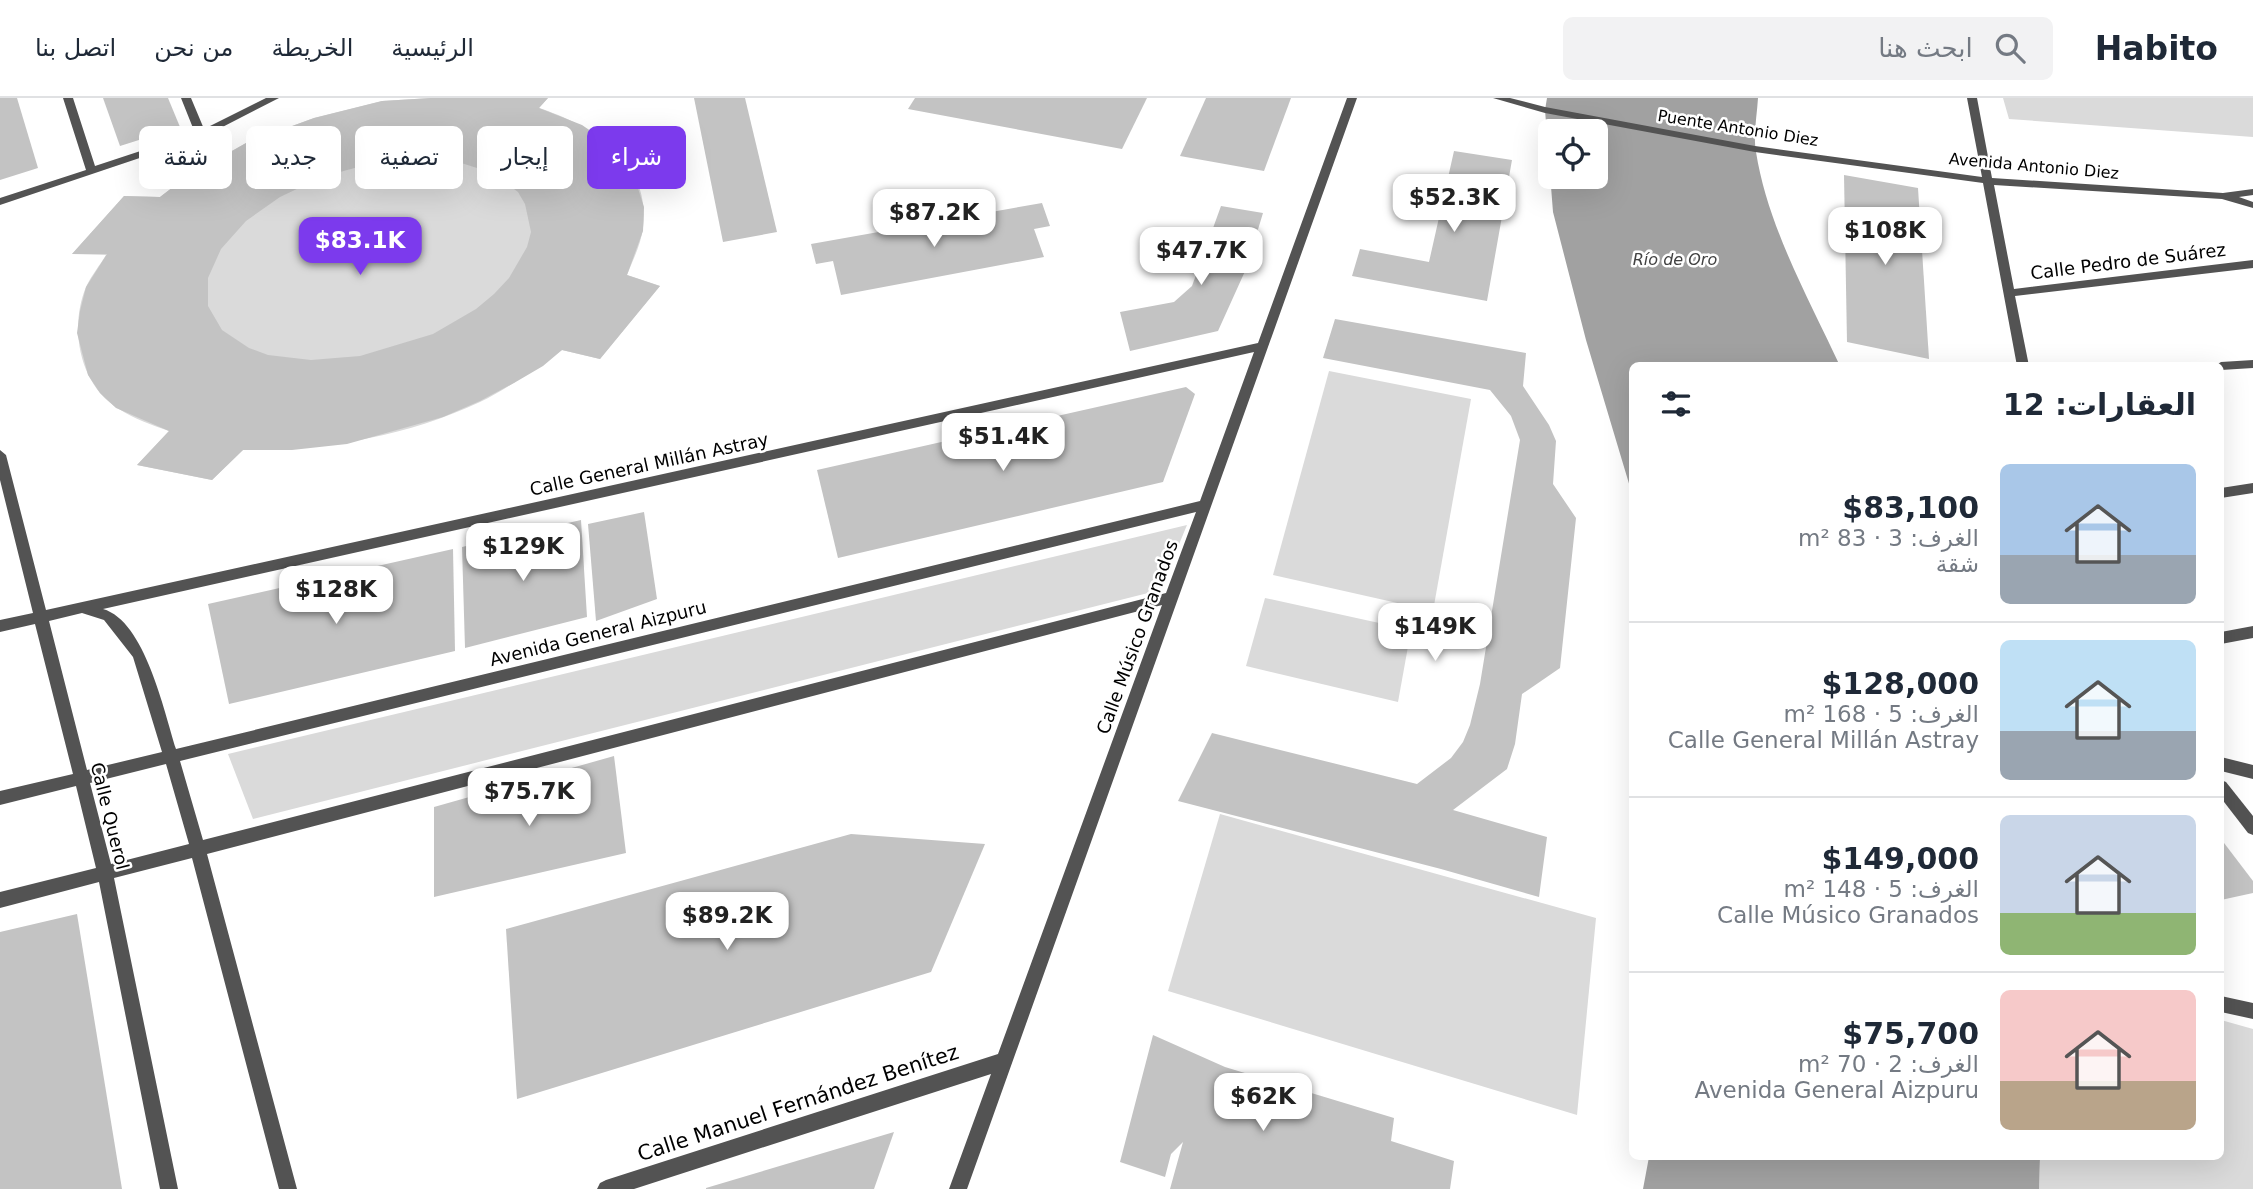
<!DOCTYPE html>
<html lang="ar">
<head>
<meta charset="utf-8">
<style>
	:root { --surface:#fff; --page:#f2f2f3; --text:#1f2937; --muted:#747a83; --line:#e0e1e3; --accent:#7c3aed }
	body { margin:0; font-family:"DejaVu Sans","Noto Sans Arabic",sans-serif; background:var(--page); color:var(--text); direction:rtl; height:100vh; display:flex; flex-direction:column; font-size:26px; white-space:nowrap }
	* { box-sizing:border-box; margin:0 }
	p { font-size:23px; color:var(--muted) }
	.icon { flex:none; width:38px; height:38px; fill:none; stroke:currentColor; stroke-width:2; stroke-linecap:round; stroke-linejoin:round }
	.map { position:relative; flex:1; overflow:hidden; direction:ltr }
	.details { position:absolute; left:1629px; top:264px; width:595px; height:798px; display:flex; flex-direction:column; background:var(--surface); border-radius:10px; box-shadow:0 7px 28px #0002; direction:rtl }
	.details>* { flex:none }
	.top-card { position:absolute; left:21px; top:28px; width:665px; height:63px; direction:rtl; display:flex; gap:14px }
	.buttons { position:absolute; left:1538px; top:21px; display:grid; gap:14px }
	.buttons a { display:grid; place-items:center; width:70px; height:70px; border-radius:10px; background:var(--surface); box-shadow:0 7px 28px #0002; font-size:35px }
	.price { position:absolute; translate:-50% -60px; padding:0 16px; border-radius:14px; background:#fff; color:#222; font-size:23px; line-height:46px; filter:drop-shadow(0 2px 4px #0008) }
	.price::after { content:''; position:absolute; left:50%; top:42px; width:21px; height:16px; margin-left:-10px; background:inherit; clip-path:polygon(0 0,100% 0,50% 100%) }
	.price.current { background:var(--accent); color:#fff }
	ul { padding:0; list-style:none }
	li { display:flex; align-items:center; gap:21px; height:175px; padding:0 28px }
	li+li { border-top:2px solid var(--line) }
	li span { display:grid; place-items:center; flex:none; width:196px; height:140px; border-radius:10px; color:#555 }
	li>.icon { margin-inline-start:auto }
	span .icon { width:84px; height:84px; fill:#fffc; stroke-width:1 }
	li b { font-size:30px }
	h2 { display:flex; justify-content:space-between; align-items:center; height:84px; padding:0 28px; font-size:30px }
	.chip { padding:0 24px; border-radius:10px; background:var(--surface); box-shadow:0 7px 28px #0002; font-size:24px; line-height:63px }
	.chip.current { background:var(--accent); color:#fff }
	header { display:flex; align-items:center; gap:42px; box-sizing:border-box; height:98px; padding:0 35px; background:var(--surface); border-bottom:2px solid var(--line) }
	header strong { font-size:33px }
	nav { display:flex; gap:38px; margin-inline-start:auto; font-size:24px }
	.search { width:490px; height:63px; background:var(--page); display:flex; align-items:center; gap:18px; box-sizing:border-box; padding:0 24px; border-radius:10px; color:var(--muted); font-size:26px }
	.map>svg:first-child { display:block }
</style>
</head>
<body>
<header>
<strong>Habito</strong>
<div class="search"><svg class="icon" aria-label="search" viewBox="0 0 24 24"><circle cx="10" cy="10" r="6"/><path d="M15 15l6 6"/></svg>ابحث هنا</div>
<nav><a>الرئيسية</a><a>الخريطة</a><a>من نحن</a><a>اتصل بنا</a></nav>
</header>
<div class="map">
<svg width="2253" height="1091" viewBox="0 0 2253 1091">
	<rect width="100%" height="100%" fill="#fff"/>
	<g fill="#dadada">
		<path d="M431,0H548L539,10C594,28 652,65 643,130C641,146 633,162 627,177L660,188L600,261L562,252C535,270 509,290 480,304C405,339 325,352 243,352L212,382L137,367L169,333C152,327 134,321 119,311C79,287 69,230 86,189C91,178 100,167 106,157L72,156L124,98L160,99L186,79L246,45L314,20L382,3Z"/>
		<path d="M2003,0H2253V39L2009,21Z"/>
		<path d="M1329,273L1471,301L1433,513L1273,477Z"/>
		<path d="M1187,427L1160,492L253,721L228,656Z"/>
		<path d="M1265,500L1411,532L1398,604L1246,568Z"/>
		<path d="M1220,716L1596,820L1577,1017L1168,893Z"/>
		<path d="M2221,922L2253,931V1091H2039L2040,1059H2221Z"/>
	</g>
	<g fill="#a1a1a1" fill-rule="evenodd">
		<path d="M1547,0H1758C1757,17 1753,37 1756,54C1768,129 1808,199 1840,268H1633V399L1586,242L1553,114L1545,12ZM1550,33H1596V79H1550Z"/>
		<path d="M1649,1059H2040L2039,1091H1643Z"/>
	</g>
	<g fill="#c3c3c3" fill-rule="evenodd">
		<path d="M0,0H17L38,70L0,82Z"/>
		<path d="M103,0H168L180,29L120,48Z"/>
		<path d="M431,0H548L539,10L582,27L601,40L631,69L644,109L643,133L627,177L660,188L600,261L562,252L543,268L514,285L480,303L443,319L347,346L292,352H243L212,382L137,367L169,333L116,310L100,295L88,277L77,235L80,213L86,189L107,156H72L124,98L160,99L186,79L246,45L314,20L382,3ZM415,61L458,64L493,75L518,94L525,106L531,134L527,149L509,180L494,196L476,211L433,236L360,258L311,262L268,257L249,250L222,232L208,208V180L221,151L246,123L280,99L322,79L369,66Z"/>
		<path d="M694,0H745L777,134L723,144Z"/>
		<path d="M915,0H1147L1122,51L908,11Z"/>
		<path d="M1206,0H1291L1264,73L1180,58Z"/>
		<path d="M1454,53L1512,62L1487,203L1352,178L1360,151L1429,164Z"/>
		<path d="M1844,77L1918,90L1929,261L1847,244Z"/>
		<path d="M1042,105L1050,128L1034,131L1044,159L841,197L833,163L816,166L811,146Z"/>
		<path d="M1221,108L1263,115L1246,171L1218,233L1130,253L1120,214L1174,204L1192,188Z"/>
		<path d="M1335,221L1526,255L1523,288L1549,327L1556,343L1553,386L1576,420L1560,570L1522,596L1515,646L1507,671L1453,712L1547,739L1539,799L1441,771L1178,703L1212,635L1417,686L1451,660L1463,644L1470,627L1480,586L1520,342L1511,318L1490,292L1323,260Z"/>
		<path d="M1186,289L1195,296L1163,384L838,460L817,372Z"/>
		<path d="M644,414L657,501L596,523L588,426Z"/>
		<path d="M581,422L587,519L465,550L462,449Z"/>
		<path d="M453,451L455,553L229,606L208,506Z"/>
		<path d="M614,658L626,755L434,799V709Z"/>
		<path d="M851,736L985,746L931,874L517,1001L506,831Z"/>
		<path d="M2221,741L2253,783V795L2221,802Z"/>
		<path d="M77,816L122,1091H0V834Z"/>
		<path d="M1153,937L1225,969L1394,1020L1391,1043L1454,1063L1450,1091H1170L1183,1044L1171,1056L1165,1079L1120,1064Z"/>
		<path d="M894,1034L874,1091H706V1090Z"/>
	</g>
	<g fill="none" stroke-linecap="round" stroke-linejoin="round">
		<path fill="#535353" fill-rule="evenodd" d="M2221,898L2253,905V921L2221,914Z"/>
		<g fill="#535353" fill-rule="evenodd">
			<path d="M63,0H73L95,68L195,35L181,0H191L204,31L266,0H279L205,38L0,107V100L86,72Z"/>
			<path d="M1347,0H1357L967,1091H949L991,976L634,1091H597L600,1085L606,1082L998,956L1162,507L207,756L297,1091H279L192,760L114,780L178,1091H160L99,784L0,810V794L96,770L76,688L0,707V693L73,676L35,526L0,534V522L33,515L0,382V352L6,357L46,512L1258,245ZM1254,254L1200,403L176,651C164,613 145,523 103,511ZM1196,414L1166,495L203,742L180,663ZM82,515L104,522L133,559L162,654L87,672L49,523ZM166,666L189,746L111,766L90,685Z"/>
			<path d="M1493,0H1510L1545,9L1755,48L1982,79L1967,0H1977L1992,80L2223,95L2253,91V97L2239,99L2253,104V110L2222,101L1994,87L2014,191L2253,162V170L2015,198L2029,268H2017L1983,85L1755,54L1545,15Z"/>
			<path d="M2253,262V270L2221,272V268H2215L2221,264Z"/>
			<path d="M2253,385V395L2221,400V390Z"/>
			<path d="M2253,528V540L2221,546V534Z"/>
			<path d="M2221,659L2253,667V681L2221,673Z"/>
			<path d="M2221,682L2226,684L2253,718V737L2248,735L2221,700Z"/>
		</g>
	</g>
	<g text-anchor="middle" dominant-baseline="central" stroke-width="5" stroke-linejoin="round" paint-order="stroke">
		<g font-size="16" fill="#000" stroke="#fff">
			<text transform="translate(1738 30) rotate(9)">Puente Antonio Diez</text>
			<text transform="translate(2034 68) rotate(5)">Avenida Antonio Diez</text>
		</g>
		<g font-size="16" font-style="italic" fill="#424242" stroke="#fff">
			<text x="1675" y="161">Río de Oro</text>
		</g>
		<g font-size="18" fill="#000" stroke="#fff">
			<text transform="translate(2128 163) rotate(-7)">Calle Pedro de Suárez</text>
			<text transform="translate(649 366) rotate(-12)">Calle General Millán Astray</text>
			<text transform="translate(598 535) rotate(-14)">Avenida General Aizpuru</text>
			<text transform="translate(1137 539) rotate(-70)">Calle Músico Granados</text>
			<text transform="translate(110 718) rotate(76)">Calle Querol</text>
		</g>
		<g font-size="21" fill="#000" stroke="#fff">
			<text transform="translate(798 1005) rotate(-18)">Calle Manuel Fernández Benítez</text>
		</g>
	</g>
</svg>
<div class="buttons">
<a><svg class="icon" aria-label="locate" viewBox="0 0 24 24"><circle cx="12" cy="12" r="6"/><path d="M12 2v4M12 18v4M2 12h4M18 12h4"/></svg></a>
</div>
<b class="price" style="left:1454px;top:136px">$52.3K</b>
<b class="price" style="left:934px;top:151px">$87.2K</b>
<b class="price" style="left:1885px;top:169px">$108K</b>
<b class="price current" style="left:360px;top:179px">$83.1K</b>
<b class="price" style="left:1201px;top:189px">$47.7K</b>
<b class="price" style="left:1003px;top:375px">$51.4K</b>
<b class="price" style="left:523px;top:485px">$129K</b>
<b class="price" style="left:336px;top:528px">$128K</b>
<b class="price" style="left:1435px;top:565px">$149K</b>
<b class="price" style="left:529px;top:730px">$75.7K</b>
<b class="price" style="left:727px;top:854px">$89.2K</b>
<b class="price" style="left:1263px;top:1035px">$62K</b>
<div class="top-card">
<a class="chip current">شراء</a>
<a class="chip">إيجار</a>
<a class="chip">تصفية</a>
<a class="chip">جديد</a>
<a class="chip">شقة</a>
</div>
<section class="details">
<h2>العقارات: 12<svg class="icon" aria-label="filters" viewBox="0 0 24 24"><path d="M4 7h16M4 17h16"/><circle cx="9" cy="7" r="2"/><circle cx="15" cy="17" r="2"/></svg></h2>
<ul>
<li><span style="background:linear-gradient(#a9c7e8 65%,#9aa5b1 0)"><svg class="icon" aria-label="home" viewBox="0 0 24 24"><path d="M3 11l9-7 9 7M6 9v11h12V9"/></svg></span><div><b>$83,100</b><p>الغرف: 3 · 83 m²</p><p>شقة</p></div></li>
<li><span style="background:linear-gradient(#bfe0f5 65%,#9aa5b1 0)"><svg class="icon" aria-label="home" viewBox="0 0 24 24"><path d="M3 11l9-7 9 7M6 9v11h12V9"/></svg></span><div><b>$128,000</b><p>الغرف: 5 · 168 m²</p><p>Calle General Millán Astray</p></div></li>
<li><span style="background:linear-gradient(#c9d6e8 70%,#8fb573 0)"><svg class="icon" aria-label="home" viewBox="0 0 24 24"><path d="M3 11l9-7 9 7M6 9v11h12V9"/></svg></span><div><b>$149,000</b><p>الغرف: 5 · 148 m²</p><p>Calle Músico Granados</p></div></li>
<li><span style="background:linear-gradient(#f6c9c9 65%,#b9a48a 0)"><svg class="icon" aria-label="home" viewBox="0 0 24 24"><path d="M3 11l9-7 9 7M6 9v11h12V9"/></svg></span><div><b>$75,700</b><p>الغرف: 2 · 70 m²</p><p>Avenida General Aizpuru</p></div></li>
</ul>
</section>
</div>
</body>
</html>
